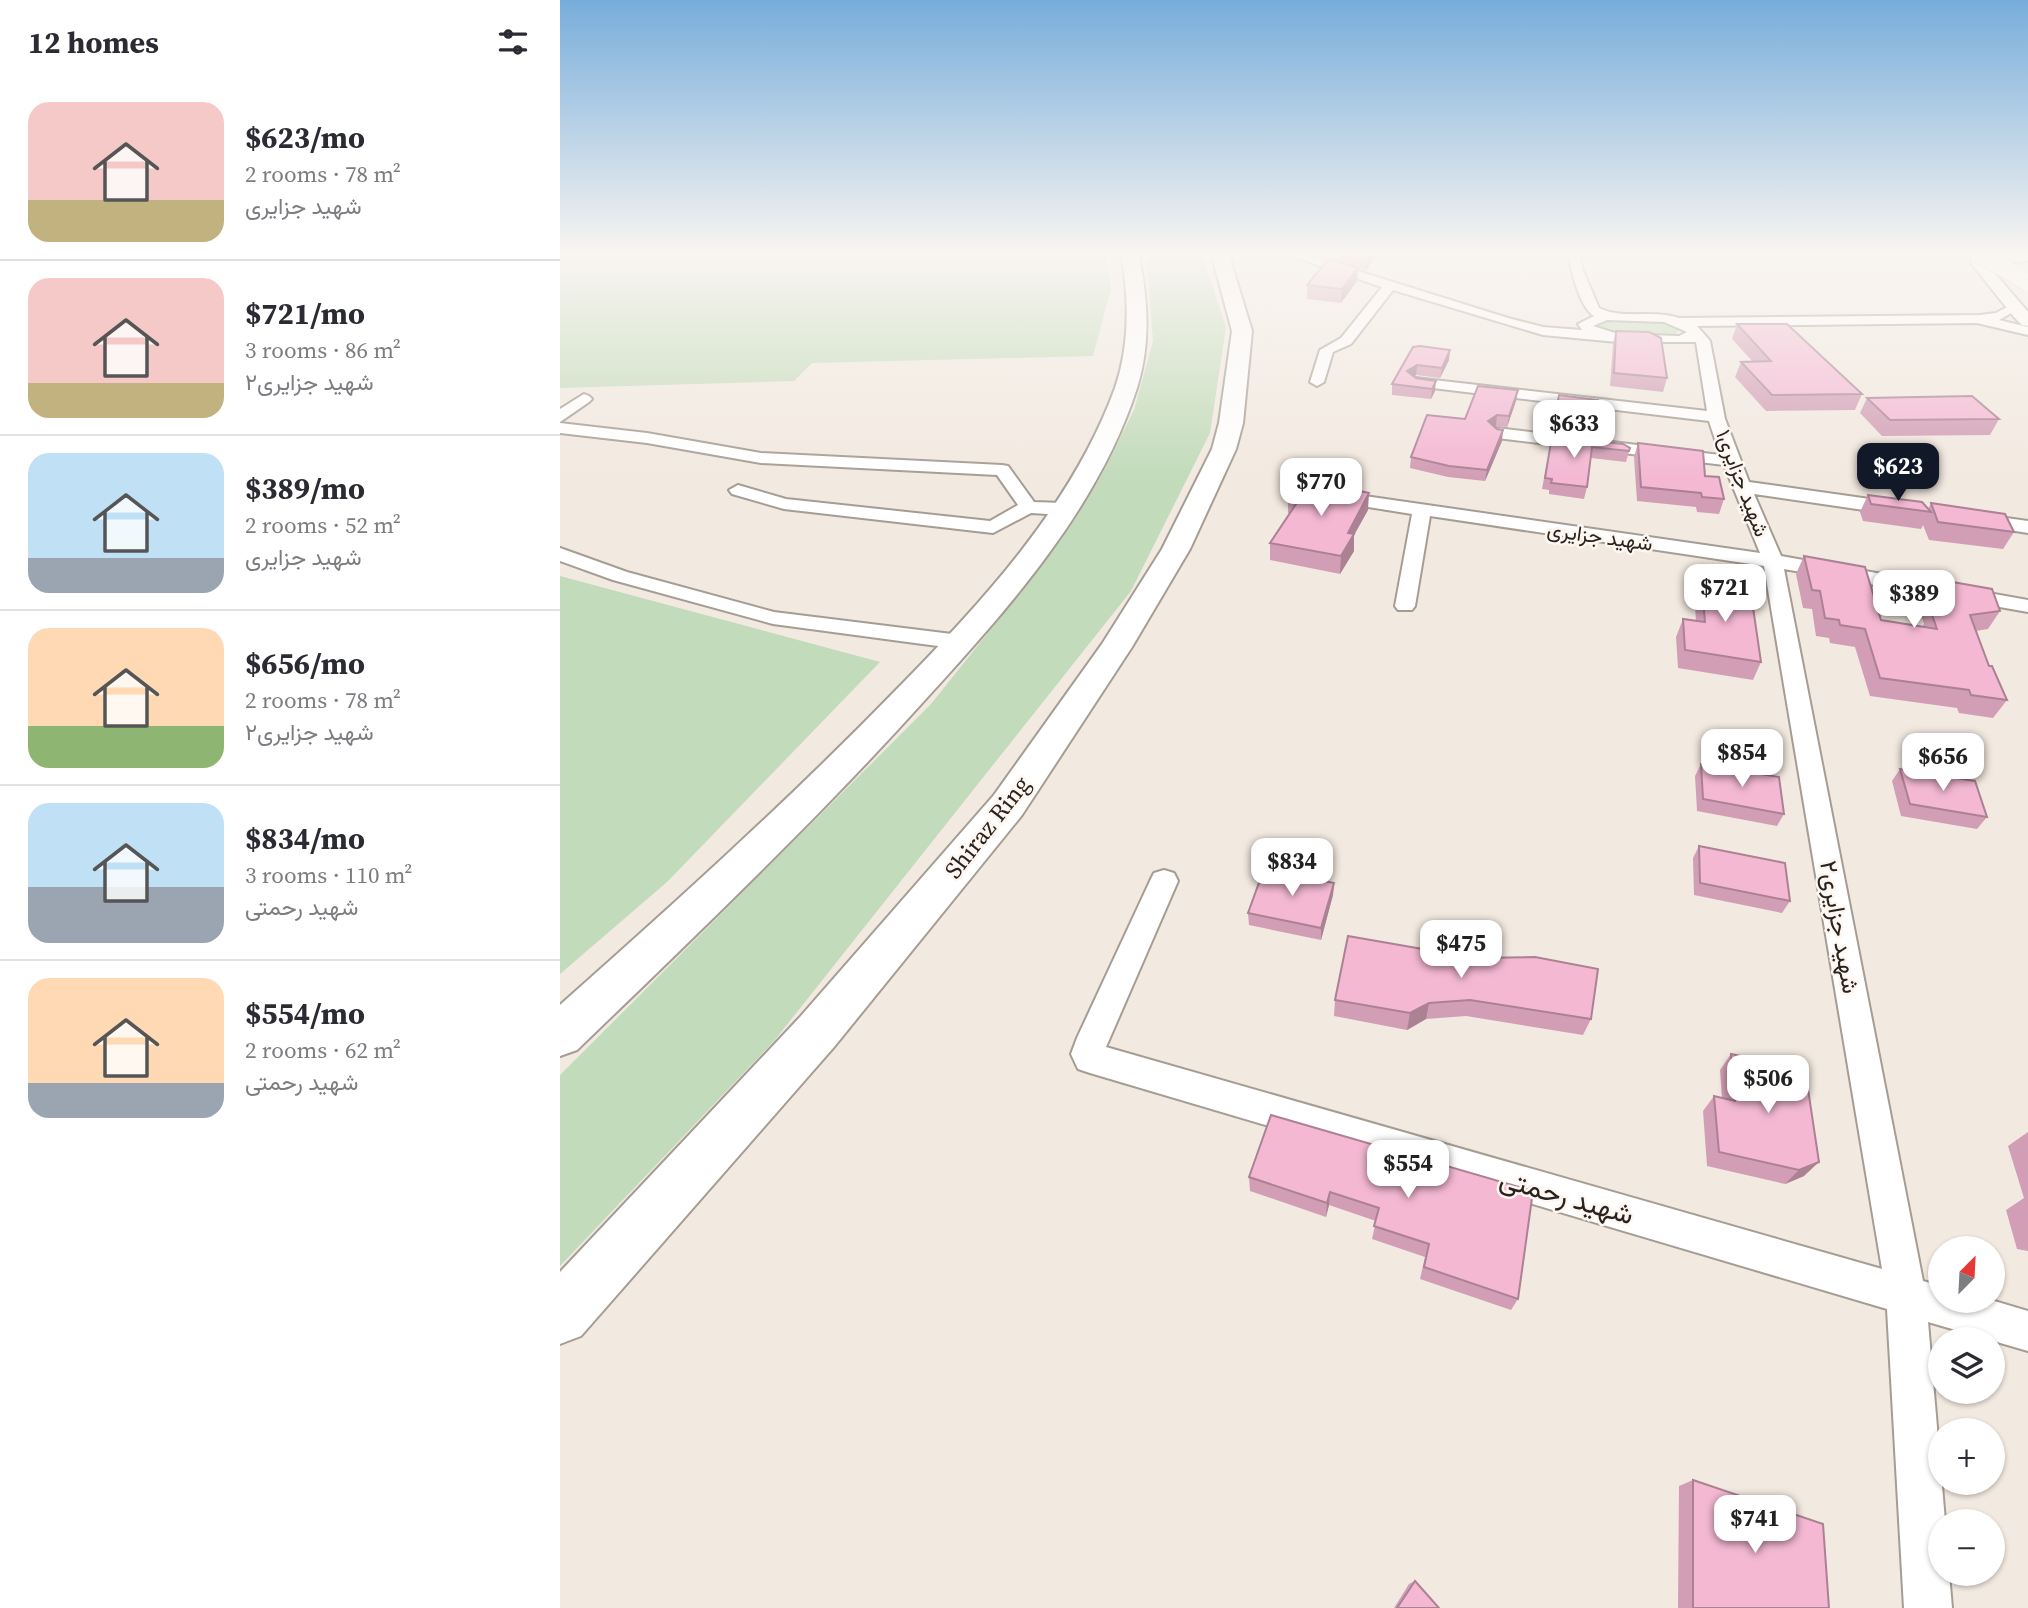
<!DOCTYPE html>
<html lang="en">
<head>
<meta charset="utf-8">
<style>
	:root { --surface:#fff; --page:#f7f7f7; --text:#2b2b33; --muted:#7c7c81; --line:#e1e1e2; --accent:#111827 }
	body { margin:0; font-family:"Source Serif 4",Vazirmatn,serif; background:var(--page); color:var(--text); height:100vh; display:flex; flex-direction:column; font-size:26px; white-space:nowrap }
	* { box-sizing:border-box; margin:0 }
	p { font-size:23px; color:var(--muted) }
	.icon { flex:none; width:38px; height:38px; fill:none; stroke:currentColor; stroke-width:2; stroke-linecap:round; stroke-linejoin:round }
	.map { position:relative; flex:1; overflow:hidden }
	.sheet { display:flex; flex-direction:column; background:var(--surface); width:560px }
	.sheet>* { flex:none }
	.needle { width:46px; rotate:24deg }
	.fabs { position:absolute; left:1368px; top:1236px; display:grid; gap:14px }
	.fabs a { display:grid; place-items:center; width:77px; height:77px; border-radius:50%; background:var(--surface); box-shadow:0 2px 5px #0004; font-size:35px }
	.price { position:absolute; translate:-50% -60px; padding:0 16px; border-radius:14px; background:#fff; color:#222; font-size:23px; line-height:46px; filter:drop-shadow(0 2px 4px #0008) }
	.price::after { content:''; position:absolute; left:50%; top:42px; width:21px; height:16px; margin-left:-10px; background:inherit; clip-path:polygon(0 0,100% 0,50% 100%) }
	.price.active { background:var(--accent); color:#fff }
	ul { padding:0; list-style:none }
	li { display:flex; align-items:center; gap:21px; height:175px; padding:0 28px }
	li+li { border-top:2px solid var(--line) }
	li span { display:grid; place-items:center; flex:none; width:196px; height:140px; border-radius:21px; color:#555 }
	li>.icon { margin-inline-start:auto }
	span .icon { width:84px; height:84px; fill:#fffc; stroke-width:1 }
	li b { font-size:30px }
	h2 { display:flex; justify-content:space-between; align-items:center; height:84px; padding:0 28px; font-size:30px }
	main { display:flex; flex:1; min-height:0 }
	.map>svg:first-child { display:block }
</style>
</head>
<body>
<main>
<section class="sheet">
<h2>12 homes<svg class="icon" aria-label="filters" viewBox="0 0 24 24"><path d="M4 7h16M4 17h16"/><circle cx="9" cy="7" r="2"/><circle cx="15" cy="17" r="2"/></svg></h2>
<ul>
<li><span style="background:linear-gradient(#f6c9c9 70%,#c2b280 0)"><svg class="icon" aria-label="home" viewBox="0 0 24 24"><path d="M3 11l9-7 9 7M6 9v11h12V9"/></svg></span><div><b>$623/mo</b><p>2 rooms · 78 m²</p><p>شهید جزایری</p></div></li>
<li><span style="background:linear-gradient(#f6c9c9 75%,#c2b280 0)"><svg class="icon" aria-label="home" viewBox="0 0 24 24"><path d="M3 11l9-7 9 7M6 9v11h12V9"/></svg></span><div><b>$721/mo</b><p>3 rooms · 86 m²</p><p>شهید جزایری۲</p></div></li>
<li><span style="background:linear-gradient(#bfe0f5 75%,#9aa5b1 0)"><svg class="icon" aria-label="home" viewBox="0 0 24 24"><path d="M3 11l9-7 9 7M6 9v11h12V9"/></svg></span><div><b>$389/mo</b><p>2 rooms · 52 m²</p><p>شهید جزایری</p></div></li>
<li><span style="background:linear-gradient(#ffd9b3 70%,#8fb573 0)"><svg class="icon" aria-label="home" viewBox="0 0 24 24"><path d="M3 11l9-7 9 7M6 9v11h12V9"/></svg></span><div><b>$656/mo</b><p>2 rooms · 78 m²</p><p>شهید جزایری۲</p></div></li>
<li><span style="background:linear-gradient(#bfe0f5 60%,#9aa5b1 0)"><svg class="icon" aria-label="home" viewBox="0 0 24 24"><path d="M3 11l9-7 9 7M6 9v11h12V9"/></svg></span><div><b>$834/mo</b><p>3 rooms · 110 m²</p><p>شهید رحمتی</p></div></li>
<li><span style="background:linear-gradient(#ffd9b3 75%,#9aa5b1 0)"><svg class="icon" aria-label="home" viewBox="0 0 24 24"><path d="M3 11l9-7 9 7M6 9v11h12V9"/></svg></span><div><b>$554/mo</b><p>2 rooms · 62 m²</p><p>شهید رحمتی</p></div></li>
</ul>
</section>
<div class="map">
<svg width="1468" height="1608" viewBox="0 0 1468 1608">
	<rect width="100%" height="100%" fill="#f2e9e0"/>
	<g fill="#c2dbba">
		<path d="M0,252C25,252 76,261 96,252H544L551,289L533,356L252,363L234,381L0,388Z"/>
		<path d="M586,252H641L666,327L650,433L571,591L214,1041L0,1266V1075L371,704L463,589L539,480L574,410L593,341Z"/>
		<path d="M1054,319L1098,321L1117,327L1119,331C1106,344 1058,334 1042,330L1039,325Z"/>
		<path d="M0,576L320,662L107,882L0,974Z"/>
	</g>
	<g fill="none" stroke-linecap="round" stroke-linejoin="round">
		<g stroke="#a59d94" stroke-width="4">
			<g id="minor">
				<path d="M719,252H737L948,318L983,327L1022,330L1018,324L1034,316C1020,308 1010,268 1008,252H1020L1022,268L1039,308C1063,320 1093,309 1119,318L1420,315L1436,313L1453,304L1460,308L1439,320L1468,327V335L1417,323L1137,326L1150,341L1165,419L1189,482L1338,503L1347,509L1338,515L1194,494L1221,556L1468,600V612L1224,569L1363,1281L1381,1286V1300H1431L1468,1311V1351L1368,1322L1385,1521H1381V1573H1389L1392,1608H1344L1327,1309L530,1073L518,1069L511,1054L517,1038L590,881L594,873L604,870L614,873L618,881L546,1047L1322,1269L1204,566L870,516L855,606L852,610H838L835,606L852,514L777,502L768,497L777,492L1200,553L1164,465L937,438L929,433L937,428L1160,455L1149,421L856,386L849,382L856,378L1147,411L1136,342H1057L983,335L833,290L791,344L773,352L764,382L757,386L750,382L760,350L781,338L822,287ZM1047,320L1104,322L1127,332L1119,336L1058,334L1033,326Z"/>
				<path d="M24,394L29,396L32,399L29,402L0,422V409Z"/>
				<path d="M0,423L87,433L201,453L442,465L448,466L474,502L503,503L512,509L503,515L471,513L433,533L224,509L172,494L169,490L178,485L226,499L430,521L458,505L437,475L201,463L87,443L0,433Z"/>
				<path d="M1418,514L1468,521V533L1411,524L1409,520L1411,516Z"/>
				<path d="M0,548L67,572L214,612L400,635L408,637L411,642L408,647L400,649L213,624L53,580L0,561Z"/>
			</g>
		</g>
		<g stroke="#a59d94" stroke-width="4">
			<path id="major" d="M1468,253V261L1426,263L1468,312V326L1462,325L1454,317L1411,263L1413,256L1418,255Z"/>
		</g>
		<g stroke="#a59d94" stroke-width="4">
			<g id="highway">
				<path d="M561,252H578C588,297 591,344 577,388C538,509 448,609 364,701C254,823 135,936 17,1050L0,1056V1005C115,903 229,800 336,690C422,602 512,506 555,388C570,345 569,297 561,252Z"/>
				<path d="M651,252H668L692,331L683,423L676,449L630,549L572,647L462,815L274,1047L21,1336L0,1344V1272L240,1017L434,795L542,644L602,549L652,449L659,423L672,331Z"/>
			</g>
		</g>
		<use href="#minor" fill="#fff" fill-rule="evenodd"/>
		<use href="#major" fill="#fff" fill-rule="evenodd"/>
		<use href="#highway" fill="#fff" fill-rule="evenodd"/>
		<g stroke="#a59d94" stroke-width="18" stroke-linecap="butt">
			<path id="major-bridge" d="M1417,252L1468,283"/>
		</g>
		<use href="#major-bridge" stroke="#fff" stroke-width="17"/>
	</g>
	<g fill="#d29eb5">
		<path d="M819,252L805,271L798,268L797,281L781,303L747,299V285L780,262V254Z"/>
		<path d="M1177,324L1302,394L1295,410L1206,411L1175,377L1181,362H1193L1172,339Z"/>
		<path d="M1056,331L1107,378L1103,392L1050,386L1053,344Z"/>
		<path d="M853,347L889,360L880,378L856,375L854,377L875,391L871,399L832,395V384Z"/>
		<path d="M999,395L1033,426L1030,437L992,432Z"/>
		<path d="M1307,398L1439,419L1430,435L1322,436L1300,413Z"/>
		<path d="M956,401L947,427L936,426L934,427L942,441L925,481L888,477L850,468L851,457L905,419Z"/>
		<path d="M992,436L1070,448L1066,462L1031,458L1027,487L1024,499L989,494V490L982,489Z"/>
		<path d="M1078,443L1145,476L1164,499L1159,514L1137,512L1136,507L1077,501L1074,457Z"/>
		<path d="M1308,495L1368,509L1371,503L1454,532L1443,549L1369,540L1363,525L1361,529L1303,521L1300,512Z"/>
		<path d="M728,496L808,510L794,535V551L780,574L710,560V543L730,514L728,513Z"/>
		<path d="M1244,556L1321,620L1362,627L1364,624L1356,599L1366,582L1440,611L1428,629L1416,631L1429,666L1447,700L1433,718L1399,713L1397,708L1310,696L1295,647L1270,643L1269,638L1256,636L1252,609L1243,608L1236,574Z"/>
		<path d="M1149,582L1201,662L1193,680L1118,668L1116,637L1123,619L1136,621L1135,606L1142,588L1146,589Z"/>
		<path d="M1141,764L1224,814L1217,826L1137,811L1135,776Z"/>
		<path d="M1340,769L1427,817L1417,829L1341,816L1332,781Z"/>
		<path d="M1139,846L1230,901L1222,913L1134,895L1133,858Z"/>
		<path d="M774,883L773,895L761,940L689,925L688,913Z"/>
		<path d="M788,936L1031,1019L1023,1035L906,1016L866,1019L847,1030L774,1016L775,1000Z"/>
		<path d="M1171,1054L1244,1176L1225,1184L1147,1166L1143,1111L1154,1096L1162,1098L1160,1070Z"/>
		<path d="M711,1115L958,1299L951,1310L860,1279L865,1257L812,1239L816,1221L769,1205L766,1217L690,1191L689,1177Z"/>
		<path d="M1468,1132V1251L1457,1249L1446,1210L1464,1198L1448,1146Z"/>
		<path d="M1133,1480L1269,1608H1118L1119,1486Z"/>
		<path d="M855,1581L879,1608H834L849,1584Z"/>
	</g>
	<g fill="#ab8194">
		<path d="M813,252H819L805,271L806,262Z"/>
		<path d="M798,268L797,281L781,303L782,289Z"/>
		<path d="M890,350L889,360L880,378L882,368Z"/>
		<path d="M857,365L856,375L847,381V371Z"/>
		<path d="M876,381L875,391L871,399L872,389Z"/>
		<path d="M958,390L956,401L947,427L949,416Z"/>
		<path d="M937,415L936,426L927,432L928,421Z"/>
		<path d="M943,430L942,441L925,481L927,470Z"/>
		<path d="M809,493L808,510L794,535V551L780,574L781,556L788,533Z"/>
		<path d="M774,883L773,895L761,940V928Z"/>
		<path d="M869,1003L866,1019L847,1030L850,1013Z"/>
		<path d="M1259,1162L1244,1176L1225,1184L1239,1170Z"/>
		<path d="M770,1192L769,1205L766,1217L767,1203Z"/>
	</g>
	<g fill="#f4b8d3" stroke="#ab8194" stroke-width="2">
		<path d="M783,252H813L806,262L780,254Z"/>
		<path d="M769,258L798,268L782,289L747,285Z"/>
		<path d="M1177,324H1227L1302,394L1212,395L1181,362L1211,361Z"/>
		<path d="M1056,331L1089,332L1101,338L1107,378L1054,373Z"/>
		<path d="M860,346L890,350L882,368L857,365L847,371L856,378L876,381L872,389L832,384L853,347Z"/>
		<path d="M918,386L958,390L949,416L937,415L928,421L937,429L943,430L927,470L889,466L851,457L867,415L905,419Z"/>
		<path d="M999,395L1038,400L1033,426L994,421Z"/>
		<path d="M1412,396L1439,419L1330,420L1307,398Z"/>
		<path d="M992,436L1063,444L1070,448L1069,451L1032,447L1027,487L991,483L992,479L985,478Z"/>
		<path d="M1078,443L1143,451L1145,476L1159,477L1164,499L1142,497L1141,493L1081,487Z"/>
		<path d="M740,478L809,493L788,533L794,534L781,556L710,543L740,498L728,496Z"/>
		<path d="M1308,495L1362,502L1371,512L1311,504Z"/>
		<path d="M1371,503L1445,514L1454,532L1378,522Z"/>
		<path d="M1244,556L1305,567L1321,620L1377,629L1371,612L1377,613L1366,582L1370,578L1432,589L1440,611L1410,615L1429,666H1432L1447,700L1411,695L1409,690L1320,678L1305,629L1280,625L1279,620L1265,618L1260,591L1252,590Z"/>
		<path d="M1149,582L1190,587L1201,662L1125,650L1123,619L1145,622L1142,588L1150,589Z"/>
		<path d="M1141,764L1219,777L1224,814L1143,799Z"/>
		<path d="M1340,769L1415,781L1427,817L1350,804Z"/>
		<path d="M1139,846L1225,863L1230,901L1140,883Z"/>
		<path d="M704,869L774,883L761,928L688,913Z"/>
		<path d="M788,936L914,958L975,957L1038,969L1031,1019L910,1000L869,1003L850,1013L775,1000Z"/>
		<path d="M1171,1054L1245,1069L1259,1162L1239,1170L1159,1152L1154,1096L1175,1101Z"/>
		<path d="M711,1115L973,1191L958,1299L864,1267L869,1244L814,1226L819,1208L770,1192L767,1203L689,1177Z"/>
		<path d="M1133,1480L1263,1524L1269,1608H1133Z"/>
		<path d="M855,1581L879,1608H837Z"/>
	</g>
	<linearGradient id="sky" x2="0" y2="1"><stop stop-color="#77addb"/><stop offset="0.53" stop-color="#f9f5f1"/><stop offset="1" stop-color="#f9f5f1" stop-opacity="0"/></linearGradient>
	<rect width="1468" height="478" fill="url(#sky)"/>
	<g text-anchor="middle" dominant-baseline="central" stroke-width="5" stroke-linejoin="round" paint-order="stroke">
		<g font-size="21" fill="#262320" stroke="#fef6ef">
			<text transform="translate(1183 483) rotate(69)">شهید جزایری۱</text>
			<text transform="translate(1040 536) rotate(8)">شهید جزایری</text>
		</g>
		<g font-size="24" fill="#262320" stroke="#fef6ef">
			<text transform="translate(427 827) rotate(-52)">Shiraz Ring</text>
			<text transform="translate(1280 927) rotate(80)">شهید جزایری۲</text>
		</g>
		<g font-size="28" fill="#262320" stroke="#fef6ef">
			<text transform="translate(1007 1196) rotate(16)">شهید رحمتی</text>
		</g>
	</g>
</svg>
<div class="fabs">
<a><svg class="needle" viewBox="-14 -14 28 28"><path d="M0-13l5 13h-10z" fill="#e53935"/><path d="M0 13l5-13h-10z" fill="#7c7c81"/></svg></a>
<a><svg class="icon" aria-label="layers" viewBox="0 0 24 24"><path d="M12 4l9 5-9 5-9-5zM3 14l9 5 9-5"/></svg></a>
<a>+</a>
<a>−</a>
</div>
<b class="price" style="left:1014px;top:460px">$633</b>
<b class="price active" style="left:1338px;top:503px">$623</b>
<b class="price" style="left:761px;top:518px">$770</b>
<b class="price" style="left:1165px;top:624px">$721</b>
<b class="price" style="left:1354px;top:630px">$389</b>
<b class="price" style="left:1182px;top:789px">$854</b>
<b class="price" style="left:1383px;top:793px">$656</b>
<b class="price" style="left:732px;top:898px">$834</b>
<b class="price" style="left:901px;top:980px">$475</b>
<b class="price" style="left:1208px;top:1115px">$506</b>
<b class="price" style="left:848px;top:1200px">$554</b>
<b class="price" style="left:1195px;top:1555px">$741</b>
</div>
</main>
</body>
</html>
